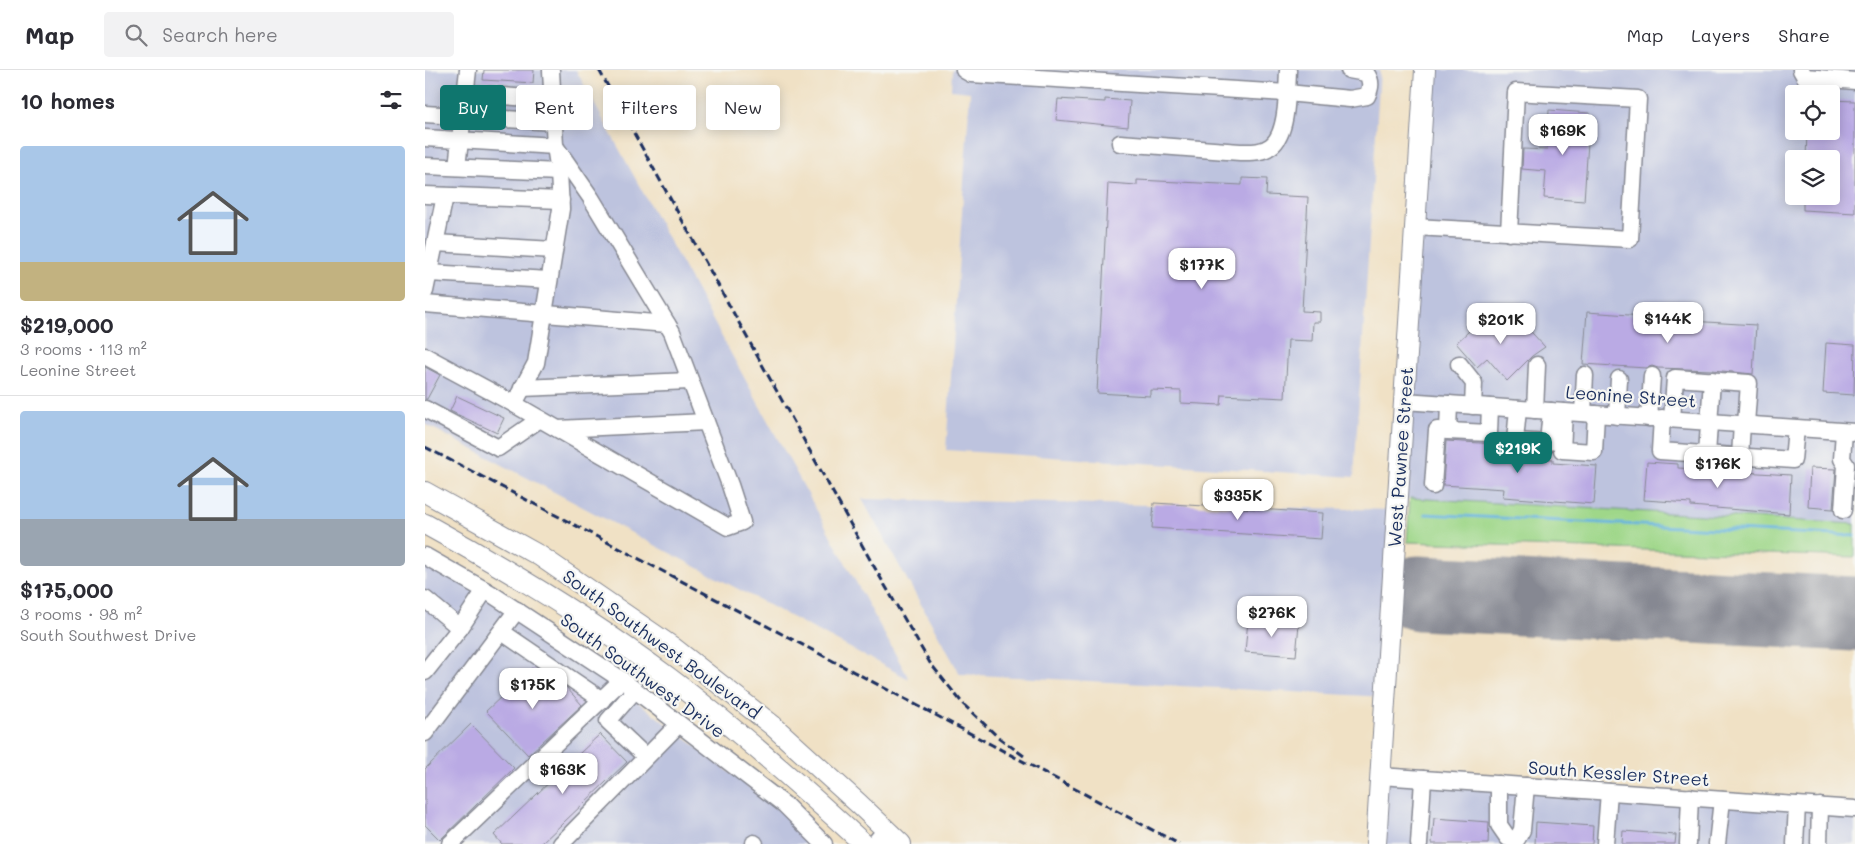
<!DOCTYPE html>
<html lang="en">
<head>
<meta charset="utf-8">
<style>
	:root { --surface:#fff; --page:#f2f2f3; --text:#2b2b33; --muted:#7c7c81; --line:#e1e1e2; --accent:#0f766e }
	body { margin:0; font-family:Mali,sans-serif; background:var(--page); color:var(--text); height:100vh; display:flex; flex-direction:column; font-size:19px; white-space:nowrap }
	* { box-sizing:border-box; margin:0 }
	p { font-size:16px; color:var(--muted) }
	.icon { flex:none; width:28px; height:28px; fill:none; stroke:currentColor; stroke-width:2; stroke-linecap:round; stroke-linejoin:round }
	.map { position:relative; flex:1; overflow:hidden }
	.panel { display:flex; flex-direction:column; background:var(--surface); width:425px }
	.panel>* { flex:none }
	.hud { position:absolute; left:15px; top:15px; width:475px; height:45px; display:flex; gap:10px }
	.buttons { position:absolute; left:1360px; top:15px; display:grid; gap:10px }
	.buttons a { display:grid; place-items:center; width:55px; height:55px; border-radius:5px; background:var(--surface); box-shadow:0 2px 12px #0003; font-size:25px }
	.price { position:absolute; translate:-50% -42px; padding:0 11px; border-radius:10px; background:#fff; color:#222; font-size:16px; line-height:32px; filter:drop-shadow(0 1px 2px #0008) }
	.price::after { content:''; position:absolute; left:50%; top:30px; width:15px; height:11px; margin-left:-8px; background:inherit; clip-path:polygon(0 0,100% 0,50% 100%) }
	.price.on { background:var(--accent); color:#fff }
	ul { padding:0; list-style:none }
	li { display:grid; align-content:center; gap:10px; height:265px; padding:0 20px }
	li+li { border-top:1px solid var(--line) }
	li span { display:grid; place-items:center; height:155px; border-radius:5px; color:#555 }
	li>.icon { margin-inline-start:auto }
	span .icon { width:90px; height:90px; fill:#fffc; stroke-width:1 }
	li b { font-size:21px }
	h2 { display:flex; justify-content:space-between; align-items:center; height:60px; padding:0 20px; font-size:21px }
	.chip { padding:0 18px; border-radius:5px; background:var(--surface); box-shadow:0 2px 12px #0003; font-size:18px; line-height:45px }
	.chip.on { background:var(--accent); color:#fff }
	header { display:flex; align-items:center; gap:30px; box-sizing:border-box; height:70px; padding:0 25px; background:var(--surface); border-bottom:1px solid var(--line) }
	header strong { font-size:24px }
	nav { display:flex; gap:28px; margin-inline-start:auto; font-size:18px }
	.search { width:350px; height:45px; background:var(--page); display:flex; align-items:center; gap:12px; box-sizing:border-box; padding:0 18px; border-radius:5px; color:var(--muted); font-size:19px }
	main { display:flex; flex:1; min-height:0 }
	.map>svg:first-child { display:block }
</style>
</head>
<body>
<header>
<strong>Map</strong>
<div class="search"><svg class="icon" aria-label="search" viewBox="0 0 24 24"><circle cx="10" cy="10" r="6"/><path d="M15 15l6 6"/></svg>Search here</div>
<nav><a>Map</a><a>Layers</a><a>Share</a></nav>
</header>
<main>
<section class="panel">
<h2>10 homes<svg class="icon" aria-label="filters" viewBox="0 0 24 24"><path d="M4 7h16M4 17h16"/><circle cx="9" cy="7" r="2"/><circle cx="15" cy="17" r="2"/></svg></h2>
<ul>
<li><span style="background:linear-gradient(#a9c7e8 75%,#c2b280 0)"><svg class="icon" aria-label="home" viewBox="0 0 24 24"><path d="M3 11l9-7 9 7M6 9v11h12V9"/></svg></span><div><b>$219,000</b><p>3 rooms · 113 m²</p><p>Leonine Street</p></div></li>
<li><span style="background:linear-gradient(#a9c7e8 70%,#9aa5b1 0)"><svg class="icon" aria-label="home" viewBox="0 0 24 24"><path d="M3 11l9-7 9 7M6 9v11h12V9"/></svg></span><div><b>$175,000</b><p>3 rooms · 98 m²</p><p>South Southwest Drive</p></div></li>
</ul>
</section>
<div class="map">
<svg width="1430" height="774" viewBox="0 0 1430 774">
	<rect width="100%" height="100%" fill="#f6f6f2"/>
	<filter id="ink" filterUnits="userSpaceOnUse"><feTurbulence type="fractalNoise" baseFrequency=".02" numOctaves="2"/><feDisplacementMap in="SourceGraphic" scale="10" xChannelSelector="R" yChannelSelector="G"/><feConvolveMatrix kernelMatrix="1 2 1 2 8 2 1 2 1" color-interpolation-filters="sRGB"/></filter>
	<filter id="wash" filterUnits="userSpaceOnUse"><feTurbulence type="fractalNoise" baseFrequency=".0096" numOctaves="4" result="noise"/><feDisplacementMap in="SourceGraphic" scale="20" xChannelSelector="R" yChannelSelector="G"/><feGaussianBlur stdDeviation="1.12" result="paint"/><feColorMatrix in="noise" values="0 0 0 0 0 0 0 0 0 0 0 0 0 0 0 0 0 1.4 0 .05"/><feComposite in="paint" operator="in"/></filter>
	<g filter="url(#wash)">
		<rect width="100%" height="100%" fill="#f0e1c5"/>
		<g fill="#bdc3de" fill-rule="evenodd">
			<path d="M0,0H151L484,609L0,354Z"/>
			<path d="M527,0H955L929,407L521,380L545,22L526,20Z"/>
			<path d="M1000,0H1430V454L973,428ZM1369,24H1406V61H1369ZM1369,89H1406V126H1369Z"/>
			<path d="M437,429L972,440L960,627L535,604Z"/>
			<path d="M0,490L92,540L399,774H0Z"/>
			<path d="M955,706L1430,739V774H951Z"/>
		</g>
		<path fill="#9fd789" stroke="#5d8374" d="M985,428L1430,454V487L982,472Z"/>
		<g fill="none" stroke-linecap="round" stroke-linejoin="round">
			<path stroke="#63b2dd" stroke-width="3" d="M1000,444L1430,466"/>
			<path stroke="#868892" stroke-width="75" d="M993,523L1430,544"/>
		</g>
		<g id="blocks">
			<g fill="#baaae4">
				<path d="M59,0H109L108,13L58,10Z"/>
				<path d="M633,29L680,32V29L705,31L703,57L631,50Z"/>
				<path d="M1406,30L1430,31V143L1378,140V126H1406V89H1381L1382,61H1406Z"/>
				<path d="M1124,40L1165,43L1159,131L1119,128L1121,101L1097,99L1098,79L1122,80Z"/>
				<path d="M817,108L842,109L841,125L883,127L877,241L895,242V252H888L887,271L863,270L860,328L797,325L796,335L756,333V321L725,320V326L672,323L683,113L712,115V110L817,115Z"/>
				<path d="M1085,239L1120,277L1107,286L1082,311L1062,288L1052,297L1031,273L1055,251L1063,260Z"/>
				<path d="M1162,242L1232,247V249L1331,255L1328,304L1287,300L1233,298L1227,296L1221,298L1158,294Z"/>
				<path d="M1401,273L1430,275L1429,325L1398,323Z"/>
				<path d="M0,297L15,305L2,329H0Z"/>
				<path d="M32,326L79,348L72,363L25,341Z"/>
				<path d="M1021,371L1072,374L1071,385L1128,389V393L1172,396L1169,434L1078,427L1079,419L1018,415Z"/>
				<path d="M1222,392L1253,394V398L1366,405L1364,444L1266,436V433L1219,430Z"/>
				<path d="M1385,398L1411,399L1408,439L1383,437Z"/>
				<path d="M729,433L898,443L896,469L727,458Z"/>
				<path d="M823,550L874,554L871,586L820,582Z"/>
				<path d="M107,598L126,619L133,612L141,617L157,635L103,685L61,641Z"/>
				<path d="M46,654L89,698L15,770L0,755V699Z"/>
				<path d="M175,664L202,692L116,774H77L69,765Z"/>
				<path d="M1009,748L1064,752L1063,774H1007Z"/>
				<path d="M1111,752L1168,756L1167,774H1110Z"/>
				<path d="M1198,761L1251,765L1250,774H1197Z"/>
			</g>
		</g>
	</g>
	<g filter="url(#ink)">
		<use href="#blocks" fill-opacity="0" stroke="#868892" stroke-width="1"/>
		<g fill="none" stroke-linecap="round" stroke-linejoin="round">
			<g stroke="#868892" stroke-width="19">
				<g id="minor">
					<path d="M539,0L546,4L862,23L925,29L942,26C946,17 947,11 941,3L924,0"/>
					<path d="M1376,0L1380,7L1430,11"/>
					<path d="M39,23L129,30"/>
					<path d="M0,44L129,52"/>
					<path d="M0,68L130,76L166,128L247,262L305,415L317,452L303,457L89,334"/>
					<path d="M695,73L815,82C825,82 837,83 846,76C863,64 862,20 863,0"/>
					<path d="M0,96L134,102"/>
					<path d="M32,97L43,0"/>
					<path d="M0,125L136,130"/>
					<path d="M990,157L1205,169L1213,29L1091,22L1084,163"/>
					<path d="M10,173L129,180"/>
					<path d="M4,203L124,210"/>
					<path d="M0,221L20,126"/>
					<path d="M0,234L242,254"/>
					<path d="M0,286L89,334L111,293L136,139L134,102L130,76L126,0"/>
					<path d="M1034,294L1049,313L1048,336"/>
					<path d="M97,318L265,311"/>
					<path d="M979,331L1430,362"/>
					<path d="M1024,334L1023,361L1064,363L1065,337"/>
					<path d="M0,339L73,378L115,349"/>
					<path d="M1093,339L1090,371L1123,373L1126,341"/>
					<path d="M1110,340L1112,295"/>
					<path d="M1139,342L1137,380L1169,382L1171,344"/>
					<path d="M1158,343L1160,305"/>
					<path d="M1192,346L1194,309"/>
					<path d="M1224,348L1227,306"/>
					<path d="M1237,348L1235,381L1368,390L1371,358"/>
					<path d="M1247,349L1250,308L1324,313L1321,354"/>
					<path d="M133,359L281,352"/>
					<path d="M1282,384L1287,310"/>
					<path d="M1315,386L1317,354"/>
					<path d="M1008,416L1012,360L1023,361"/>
					<path d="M1418,440L1421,395L1417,389L1419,362"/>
					<path d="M0,486L65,523L197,610L360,735L399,774"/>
					<path d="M0,529L35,558"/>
					<path d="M77,562L177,630"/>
					<path d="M0,602L35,558L60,520"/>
					<path d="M210,620L183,651L221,687"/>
					<path d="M0,663L92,540"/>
					<path d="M955,706L1430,739"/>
					<path d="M1074,714V755L1083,768L1092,769L1097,760L1101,716"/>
					<path d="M329,773L330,774"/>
					<path d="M25,774L197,610"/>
					<path d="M136,774L254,654"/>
					<path d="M449,774L461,760"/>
					<path d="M994,774L998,709"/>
					<path d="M1180,774L1184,722"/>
					<path d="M1263,774L1265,727"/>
					<path d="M1292,774L1297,730"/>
					<path d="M1370,774L1372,735"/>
					<path d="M1394,774L1395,736"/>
				</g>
			</g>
			<g stroke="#868892" stroke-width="22">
				<g id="major">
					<path d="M0,422L115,486L246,576L347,655L434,734L476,774"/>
					<path d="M0,454C84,500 166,550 243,607C312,659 376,716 439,774"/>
					<path d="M951,774L1000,0"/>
				</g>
			</g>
			<use href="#minor" stroke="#fff" stroke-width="16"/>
			<use href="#major" stroke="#fff" stroke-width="20"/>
			<g stroke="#1b2f5e" stroke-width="3" stroke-dasharray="8 4" stroke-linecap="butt">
				<path d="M174,0L447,493L505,593L539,635L573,667L599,686"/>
				<path d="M0,377C252,508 503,641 754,774"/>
			</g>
		</g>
	</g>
	<g text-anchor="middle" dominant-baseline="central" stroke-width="4.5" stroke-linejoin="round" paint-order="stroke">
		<g font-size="18" fill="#1b2f5e" stroke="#f6f6f2">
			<text transform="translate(1206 326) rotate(4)">Leonine Street</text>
			<text transform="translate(975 387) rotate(-86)">West Pawnee Street</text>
			<text transform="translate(237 574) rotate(36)">South Southwest Boulevard</text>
			<text transform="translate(218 605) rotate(36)">South Southwest Drive</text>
			<text transform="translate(1194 703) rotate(4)">South Kessler Street</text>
		</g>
	</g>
</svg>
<div class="buttons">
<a><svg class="icon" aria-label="locate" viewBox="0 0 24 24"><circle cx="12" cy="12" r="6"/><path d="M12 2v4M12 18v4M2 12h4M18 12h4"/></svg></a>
<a><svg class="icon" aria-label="layers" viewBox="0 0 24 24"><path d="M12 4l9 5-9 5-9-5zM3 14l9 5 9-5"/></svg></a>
</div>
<b class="price" style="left:1138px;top:86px">$169K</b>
<b class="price" style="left:777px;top:220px">$177K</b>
<b class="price" style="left:1243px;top:274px">$144K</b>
<b class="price" style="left:1076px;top:275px">$201K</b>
<b class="price on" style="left:1093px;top:404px">$219K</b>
<b class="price" style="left:1293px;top:419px">$176K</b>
<b class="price" style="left:813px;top:451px">$335K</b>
<b class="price" style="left:847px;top:568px">$276K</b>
<b class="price" style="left:108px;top:640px">$175K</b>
<b class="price" style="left:138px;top:725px">$163K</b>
<div class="hud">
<a class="chip on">Buy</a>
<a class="chip">Rent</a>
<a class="chip">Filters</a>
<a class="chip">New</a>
</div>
</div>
</main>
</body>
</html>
